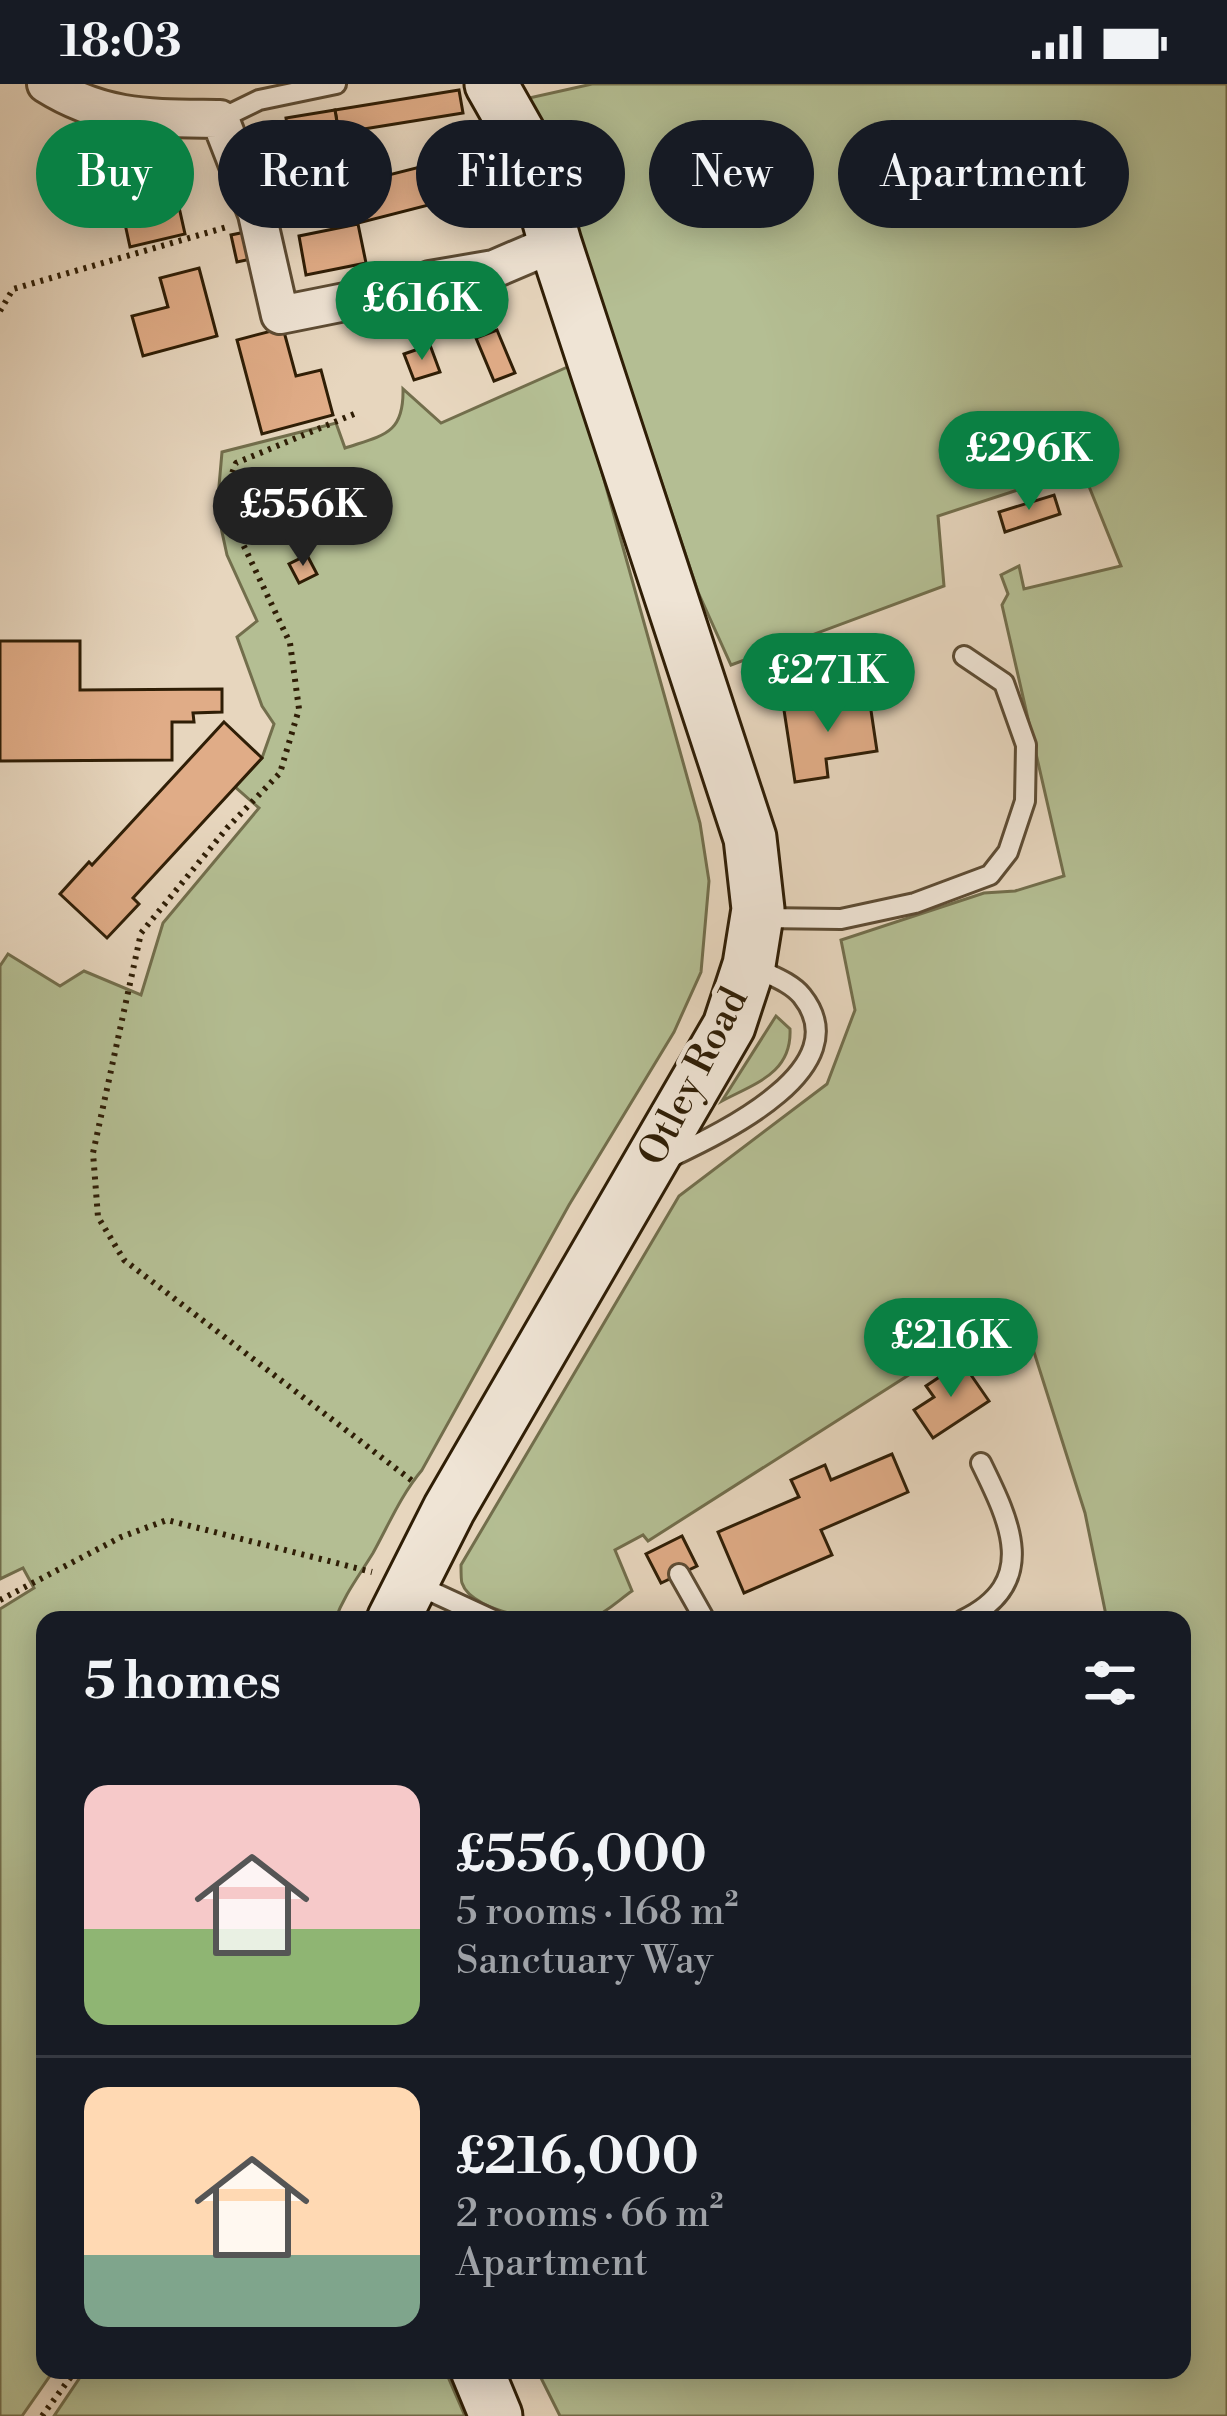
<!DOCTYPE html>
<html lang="en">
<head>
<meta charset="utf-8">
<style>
	:root { --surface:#171b24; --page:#242831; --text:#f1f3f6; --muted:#9ea1a6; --line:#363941; --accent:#0b8043 }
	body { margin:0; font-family:"Libre Bodoni",serif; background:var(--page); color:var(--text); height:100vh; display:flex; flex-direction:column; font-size:45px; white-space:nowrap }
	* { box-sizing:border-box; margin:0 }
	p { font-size:39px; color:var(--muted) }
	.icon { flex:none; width:66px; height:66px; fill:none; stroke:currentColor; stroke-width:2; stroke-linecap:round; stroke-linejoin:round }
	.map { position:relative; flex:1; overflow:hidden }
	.details { position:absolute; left:36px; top:1527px; width:1155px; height:768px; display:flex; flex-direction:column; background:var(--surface); border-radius:24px; box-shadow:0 6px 30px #0003 }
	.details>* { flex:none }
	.hud { position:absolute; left:36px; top:36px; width:1155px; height:108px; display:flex; gap:24px }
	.price { position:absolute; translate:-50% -102px; padding:0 27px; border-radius:42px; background:var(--accent); color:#fff; font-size:39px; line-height:78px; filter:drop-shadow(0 3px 6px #0008) }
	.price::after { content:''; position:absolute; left:50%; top:72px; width:36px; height:27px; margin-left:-18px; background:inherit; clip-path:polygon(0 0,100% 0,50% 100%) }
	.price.active { background:#222; color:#fff }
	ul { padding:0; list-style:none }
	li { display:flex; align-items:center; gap:36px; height:300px; padding:0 48px }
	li+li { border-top:3px solid var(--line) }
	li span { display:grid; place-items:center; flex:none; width:336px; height:240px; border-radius:24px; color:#555 }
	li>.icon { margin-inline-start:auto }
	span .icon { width:144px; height:144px; fill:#fffc; stroke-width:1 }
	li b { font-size:51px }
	h2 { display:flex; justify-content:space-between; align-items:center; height:144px; padding:0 48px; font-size:51px }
	.pill { padding:0 42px; border-radius:54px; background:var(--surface); box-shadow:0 6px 30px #0003; font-size:42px; line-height:108px }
	.pill.active { background:var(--accent); color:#fff }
	.status { display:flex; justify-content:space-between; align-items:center; height:84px; padding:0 60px; background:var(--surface); direction:ltr }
	.status svg { height:33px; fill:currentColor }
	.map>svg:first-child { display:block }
</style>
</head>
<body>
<div class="status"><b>18:03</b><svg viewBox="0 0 49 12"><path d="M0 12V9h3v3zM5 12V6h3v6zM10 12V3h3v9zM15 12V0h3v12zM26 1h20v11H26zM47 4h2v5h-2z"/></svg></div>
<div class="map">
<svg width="1227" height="2332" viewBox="0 0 1227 2332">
	<rect width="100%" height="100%" fill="#e7d6be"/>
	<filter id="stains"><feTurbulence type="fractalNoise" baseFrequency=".00167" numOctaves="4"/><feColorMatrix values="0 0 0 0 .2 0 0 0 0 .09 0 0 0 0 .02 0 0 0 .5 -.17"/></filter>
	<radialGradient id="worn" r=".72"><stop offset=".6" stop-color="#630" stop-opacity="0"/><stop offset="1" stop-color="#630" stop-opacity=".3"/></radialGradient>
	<g fill="#b4be93" stroke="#726e4c" stroke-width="3">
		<path d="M592,0H1227V2332H560L537,2286H1182V1536H1107L1085,1429L1034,1268L1014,1224L648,1457L643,1451L615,1466L632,1507C620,1515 606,1529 592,1534C565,1543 472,1531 462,1499C461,1497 461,1483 461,1481L679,1112L827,1000L855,926L841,856L984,809L1015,807L1064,792L1002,521L1008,510L1001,491L1019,482L1024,505L1121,482L1082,385L938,432L944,502L731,581L698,508L542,39L529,14Z"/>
		<path d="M572,281L700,739L709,797L701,888L674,948L569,1121L422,1386C401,1411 389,1440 373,1469C359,1492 344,1511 335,1536H45V2286H54L22,2332H0V1525L34,1504L23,1484L0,1495V882L8,870L60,902L84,887L141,911L163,839L259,724L235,703L262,674L274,640L262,622L237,553L257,537L227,471L217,425L222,368L336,339L345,364C384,351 404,350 403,305L441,339Z"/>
		<path d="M776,932L790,945C792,989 756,999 722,1017Z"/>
		<path d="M85,2286H445L465,2332H54Z"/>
	</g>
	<g fill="#e0ac87" stroke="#2f1e06" stroke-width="3">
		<path d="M459,6L463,29L339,49L335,26Z"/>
		<path d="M335,26L341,63L292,71L286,34Z"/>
		<path d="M138,45L145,79L168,74L185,150L130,163L106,52Z"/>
		<path d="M507,61L517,102L502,107L506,123L488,127L483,107L335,145L325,107Z"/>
		<path d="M358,140L366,179L306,191L299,152Z"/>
		<path d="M250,147L256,174L237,178L231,151Z"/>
		<path d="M199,184L217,252L143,272L132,232L168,223L160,194Z"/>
		<path d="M283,244L296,292L321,286L333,331L262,350L237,256Z"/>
		<path d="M497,246L515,289L494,297L476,254Z"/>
		<path d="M430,261L440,288L414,296L404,270Z"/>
		<path d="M1054,411L1060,430L1005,448L999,428Z"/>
		<path d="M307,471L317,490L299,499L289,480Z"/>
		<path d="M0,557H80V606L222,605V628L193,629L194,638H172V676L0,677Z"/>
		<path d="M869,613L877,667L826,675L828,693L795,698L784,626Z"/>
		<path d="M224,638L262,674L133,814L139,820L107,854L60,810L89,778L92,781Z"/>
		<path d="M962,1278L989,1317L933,1354L914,1326L934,1313L926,1302Z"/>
		<path d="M892,1370L908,1408L821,1446L832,1471L744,1509L718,1448L799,1413L791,1396L825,1381L831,1396Z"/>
		<path d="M682,1452L697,1482L661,1499L646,1470Z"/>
	</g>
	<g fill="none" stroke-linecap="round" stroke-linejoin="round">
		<g stroke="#5d4c34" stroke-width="24">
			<g id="lane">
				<path d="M220,35L259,16L336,0"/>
				<path d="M761,834L841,835L915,819L990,791L1008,768L1025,717L1026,661L1004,599L964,572"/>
				<path d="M665,1076C715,1052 861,986 802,912C791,898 769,891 754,883"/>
				<path d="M679,1490L705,1536"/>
				<path d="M415,1500L493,1536"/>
				<path d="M963,1536C1040,1499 1010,1438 981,1379"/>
			</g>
		</g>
		<g stroke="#5d4c34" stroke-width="42">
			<path id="street" d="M46,0C105,37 153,34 220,35L257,130L280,231L405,206L430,196L494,185L555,159"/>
		</g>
		<g stroke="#2f1e06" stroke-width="57">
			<g id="secondary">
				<path d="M393,1536L449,1425L729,942L749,881L758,825L750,754L555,159L529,67L491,0"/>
				<path d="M477,2286L496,2332"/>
			</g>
		</g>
		<g stroke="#2f1e06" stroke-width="6" stroke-dasharray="3 6" stroke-linecap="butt">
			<path d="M0,227L13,205L227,143"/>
			<path d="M354,330L236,379L225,407L232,437L290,559L299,625L280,689L227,744L141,849L93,1069L98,1133L124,1176L415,1399"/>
			<path d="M0,1516L121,1453L167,1436L372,1488"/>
			<path d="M42,2332L76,2286"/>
		</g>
		<use href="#lane" stroke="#efe4d5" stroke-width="18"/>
		<use href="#street" stroke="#efe4d5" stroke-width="36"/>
		<use href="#secondary" stroke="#efe4d5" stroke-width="51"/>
	</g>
	<g text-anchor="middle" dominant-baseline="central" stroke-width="10" stroke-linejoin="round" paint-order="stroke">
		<g font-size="39" fill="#2f1e06" stroke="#efe4d5">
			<text transform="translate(694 993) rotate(-63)">Otley Road</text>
		</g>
	</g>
	<rect width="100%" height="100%" filter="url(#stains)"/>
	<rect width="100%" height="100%" fill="url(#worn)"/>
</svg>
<b class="price" style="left:422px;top:279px">£616K</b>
<b class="price" style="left:1029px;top:429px">£296K</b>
<b class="price active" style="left:303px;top:485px">£556K</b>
<b class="price" style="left:828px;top:651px">£271K</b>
<b class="price" style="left:951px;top:1316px">£216K</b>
<div class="hud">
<a class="pill active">Buy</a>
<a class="pill">Rent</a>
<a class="pill">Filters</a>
<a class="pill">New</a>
<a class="pill">Apartment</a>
</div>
<section class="details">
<h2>5 homes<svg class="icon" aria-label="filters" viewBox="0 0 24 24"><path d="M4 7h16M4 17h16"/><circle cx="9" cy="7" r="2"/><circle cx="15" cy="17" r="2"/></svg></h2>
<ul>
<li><span style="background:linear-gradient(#f6c9c9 60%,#8fb573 0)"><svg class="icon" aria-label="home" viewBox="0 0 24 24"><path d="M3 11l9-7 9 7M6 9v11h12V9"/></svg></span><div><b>£556,000</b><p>5 rooms · 168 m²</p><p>Sanctuary Way</p></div></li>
<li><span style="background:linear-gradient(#ffd9b3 70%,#7fa58c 0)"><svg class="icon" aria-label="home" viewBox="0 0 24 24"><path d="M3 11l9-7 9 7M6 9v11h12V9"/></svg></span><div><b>£216,000</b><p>2 rooms · 66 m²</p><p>Apartment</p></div></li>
</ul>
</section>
</div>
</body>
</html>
